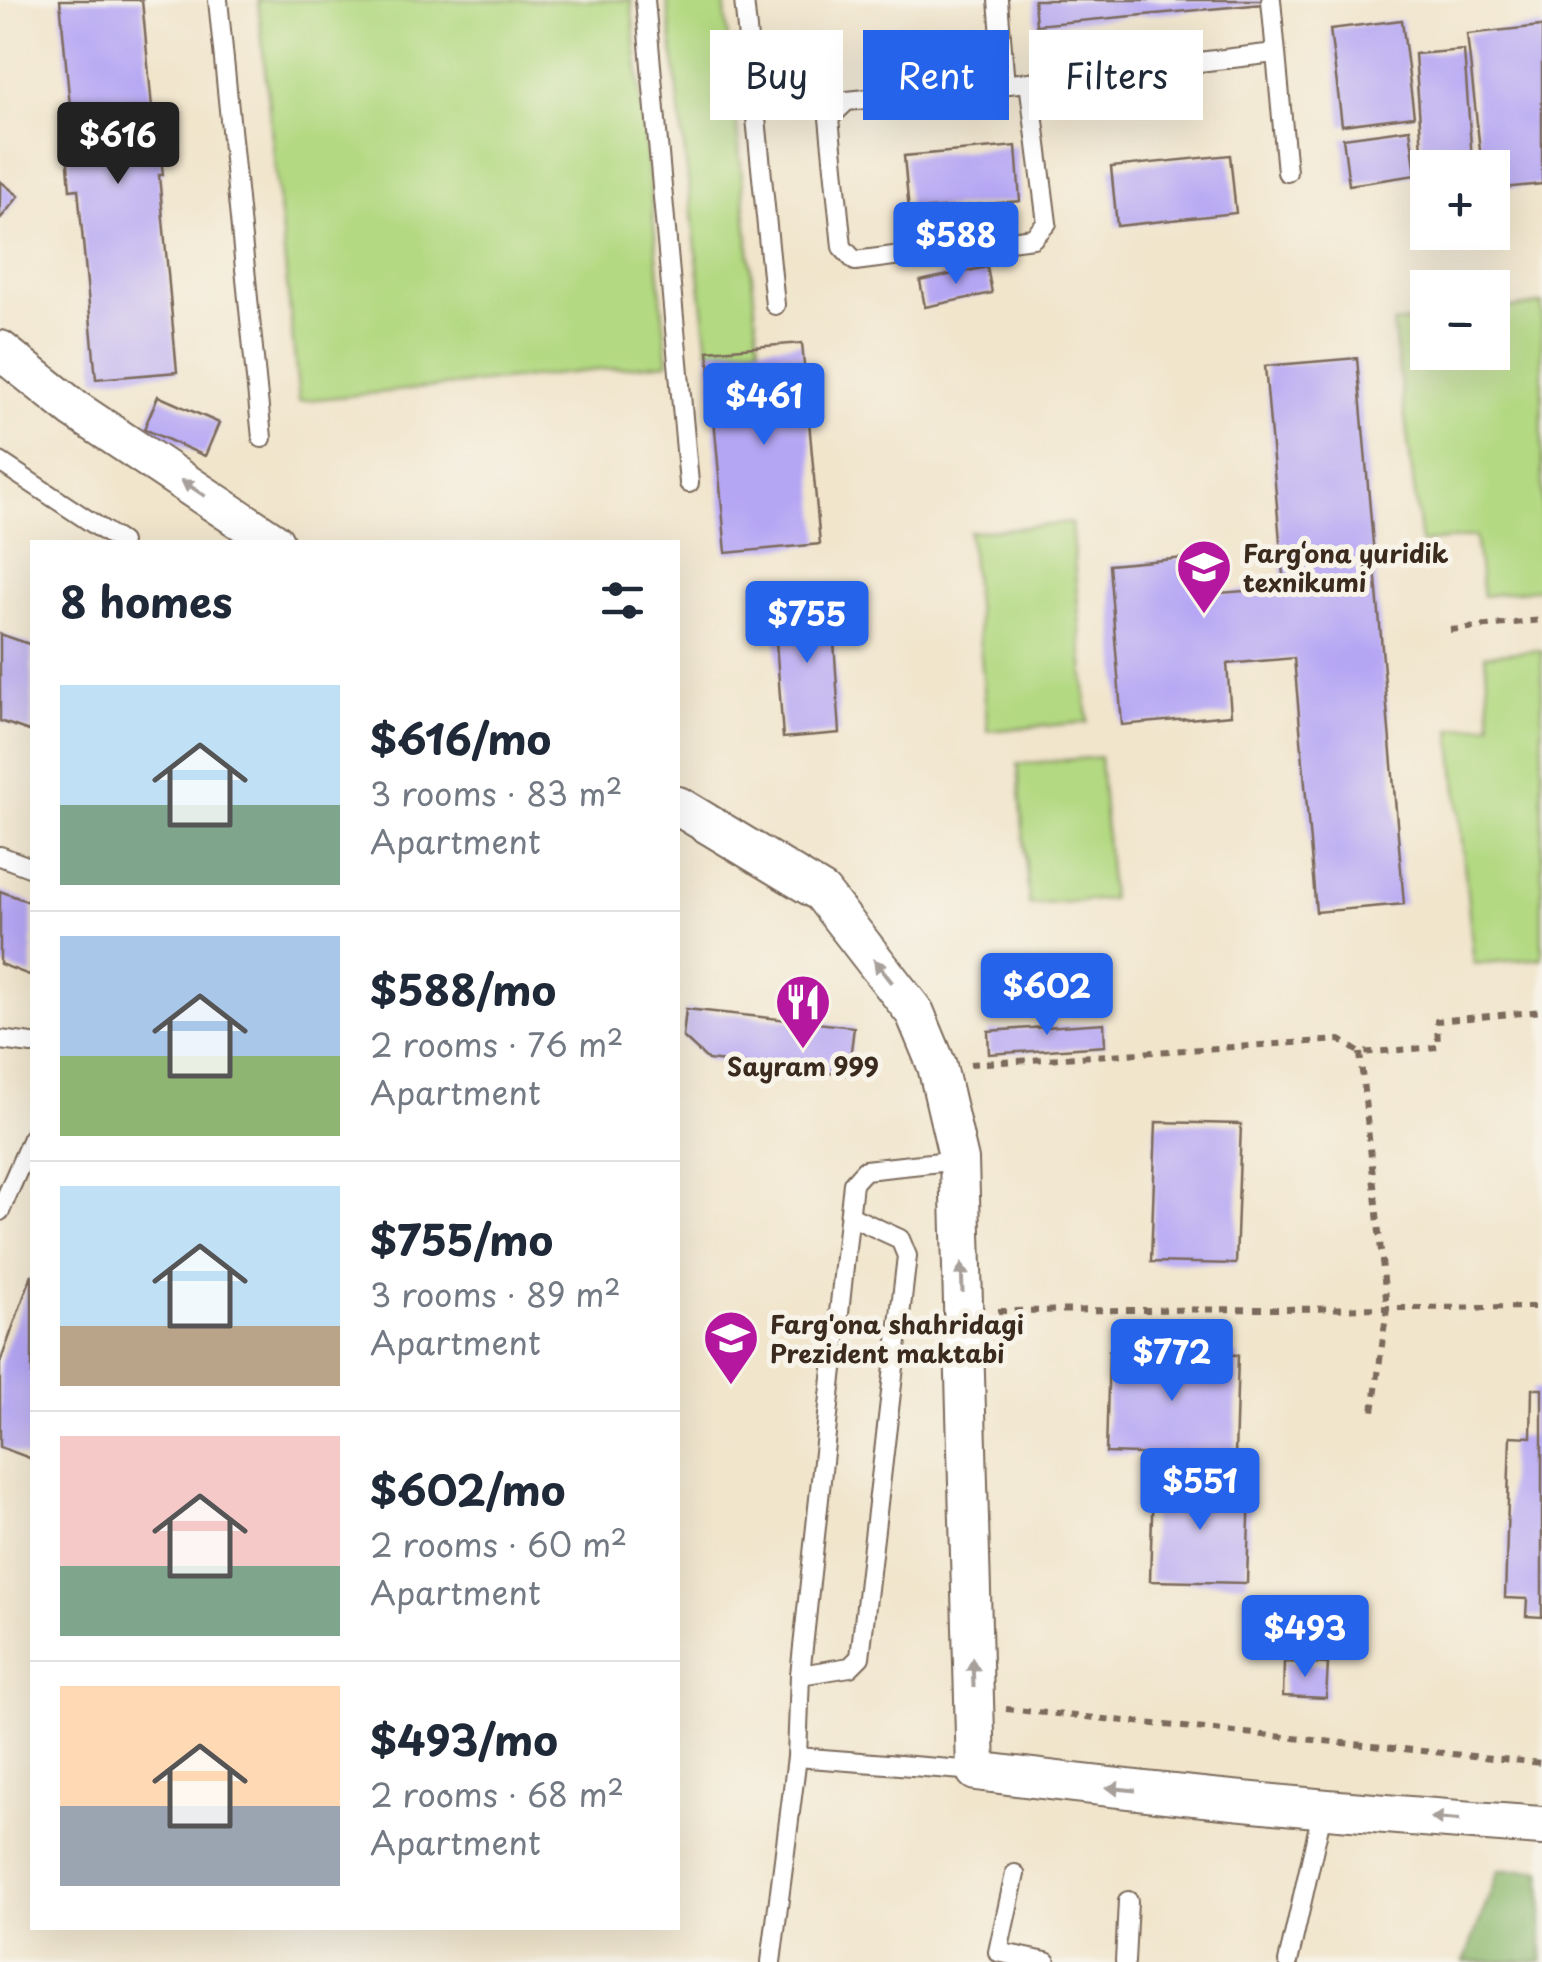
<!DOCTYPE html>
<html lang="en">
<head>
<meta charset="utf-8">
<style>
	:root { --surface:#fff; --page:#f6f6f7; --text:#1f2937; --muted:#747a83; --line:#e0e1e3; --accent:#2563eb }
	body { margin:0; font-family:"Playpen Sans",sans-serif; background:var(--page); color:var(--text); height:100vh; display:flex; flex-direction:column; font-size:38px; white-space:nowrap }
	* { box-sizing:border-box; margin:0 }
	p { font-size:32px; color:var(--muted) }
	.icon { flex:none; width:55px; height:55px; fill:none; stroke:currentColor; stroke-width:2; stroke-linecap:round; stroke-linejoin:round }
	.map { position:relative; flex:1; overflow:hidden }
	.sheet { position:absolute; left:30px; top:540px; width:650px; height:1390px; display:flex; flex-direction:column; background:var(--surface); border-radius:0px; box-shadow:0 10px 40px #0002 }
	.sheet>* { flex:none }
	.top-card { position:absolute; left:710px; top:30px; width:680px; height:90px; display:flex; gap:20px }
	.buttons { position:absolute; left:1410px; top:150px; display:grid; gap:20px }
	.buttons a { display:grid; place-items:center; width:100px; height:100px; border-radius:0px; background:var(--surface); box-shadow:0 10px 40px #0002; font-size:50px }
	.price { position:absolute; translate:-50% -85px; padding:0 22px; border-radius:10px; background:var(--accent); color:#fff; font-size:32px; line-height:65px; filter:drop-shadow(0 2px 5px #0008) }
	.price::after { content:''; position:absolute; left:50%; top:60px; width:30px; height:22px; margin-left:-15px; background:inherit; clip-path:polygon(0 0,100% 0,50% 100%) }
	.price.current { background:#222; color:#fff }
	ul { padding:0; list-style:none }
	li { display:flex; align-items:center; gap:30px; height:250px; padding:0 30px }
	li+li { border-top:2px solid var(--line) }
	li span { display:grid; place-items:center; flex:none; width:280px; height:200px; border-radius:0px; color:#555 }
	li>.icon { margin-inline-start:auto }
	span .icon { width:120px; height:120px; fill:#fffc; stroke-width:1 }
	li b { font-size:42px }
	h2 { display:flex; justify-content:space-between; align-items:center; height:120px; padding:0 30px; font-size:42px }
	.pill { padding:0 35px; border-radius:0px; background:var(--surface); box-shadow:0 10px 40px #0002; font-size:35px; line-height:90px }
	.pill.current { background:var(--accent); color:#fff }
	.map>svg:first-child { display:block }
</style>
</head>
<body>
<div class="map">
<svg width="1542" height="1962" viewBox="0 0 1542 1962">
	<rect width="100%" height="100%" fill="#f7f3e8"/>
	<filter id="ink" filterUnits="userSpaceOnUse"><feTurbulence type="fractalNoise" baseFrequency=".01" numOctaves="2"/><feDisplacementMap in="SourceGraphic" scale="20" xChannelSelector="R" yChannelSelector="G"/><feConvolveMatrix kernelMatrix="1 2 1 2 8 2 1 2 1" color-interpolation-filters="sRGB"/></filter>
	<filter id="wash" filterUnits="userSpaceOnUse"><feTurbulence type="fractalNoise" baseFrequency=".0048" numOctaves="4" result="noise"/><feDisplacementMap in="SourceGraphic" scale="40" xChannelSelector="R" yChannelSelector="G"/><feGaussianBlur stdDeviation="2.25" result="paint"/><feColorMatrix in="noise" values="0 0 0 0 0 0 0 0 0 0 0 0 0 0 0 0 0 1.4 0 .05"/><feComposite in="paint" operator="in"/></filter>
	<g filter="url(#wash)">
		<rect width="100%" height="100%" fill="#f1e5cc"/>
		<g fill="#b3d982" stroke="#778250" stroke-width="2.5">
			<path d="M258,0H631L668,363L299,401Z"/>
			<path d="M667,0H724L759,346L708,351Z"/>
			<path d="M1542,304V588L1483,596L1475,536L1421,543L1393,323L1427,319L1428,352H1492L1493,310Z"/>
			<path d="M1071,523L1088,722L988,731L969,532Z"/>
			<path d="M1542,650V958L1474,964L1451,729L1491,724L1485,655Z"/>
			<path d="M1100,757L1111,899L1029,905L1018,764Z"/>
		</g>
		<path fill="#8eb970" stroke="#647247" stroke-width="2.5" d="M1499,1870H1542V1962H1464Z"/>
		<g id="blocks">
			<g fill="#b5a6f4">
				<path d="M60,0H142L154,129H158L163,175H159L177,372L96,379L78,189L70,190L66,138H73Z"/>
				<path d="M1034,0H1263V4L1036,25Z"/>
				<path d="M1402,20L1414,116L1342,125L1330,29Z"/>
				<path d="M1542,26V184L1492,189V168H1482L1467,34Z"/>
				<path d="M1464,50L1472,160L1423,164L1415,54Z"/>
				<path d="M1410,129L1416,175L1349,185L1343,138Z"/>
				<path d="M1016,146L1020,201L909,211L904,156Z"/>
				<path d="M1230,155L1236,213L1117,226L1111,167Z"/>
				<path d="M0,181L19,196L0,219Z"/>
				<path d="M987,267L992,293L925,307L920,281Z"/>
				<path d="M802,343L820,544L726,553L708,351Z"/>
				<path d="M1357,358L1404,904L1316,912L1294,658L1227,664L1231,715L1122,725L1109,565L1217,555L1220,593L1284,588L1265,366Z"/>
				<path d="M158,396L219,423L205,456L144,429Z"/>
				<path d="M831,595L840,733L783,738L773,599Z"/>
				<path d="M0,634L32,645V732L0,721Z"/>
				<path d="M0,891L32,903V976L0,964Z"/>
				<path d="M686,1009L854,1027L848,1075L708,1060L683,1037Z"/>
				<path d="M1104,1023L1105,1046L989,1054L988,1031Z"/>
				<path d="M1156,1122L1241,1124L1236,1264L1151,1262Z"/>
				<path d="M32,1274V1459L0,1447V1363Z"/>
				<path d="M1109,1351L1238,1355L1235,1457L1106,1453Z"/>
				<path d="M1532,1389H1542V1617L1526,1616L1527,1599L1505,1598L1510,1436L1531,1437Z"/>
				<path d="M1153,1483L1250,1485L1247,1583L1150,1581Z"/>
				<path d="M1284,1662L1328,1664L1326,1698L1283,1696Z"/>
			</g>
		</g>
	</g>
	<g filter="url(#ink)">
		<use href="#blocks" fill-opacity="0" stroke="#7b6b5b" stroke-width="2.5"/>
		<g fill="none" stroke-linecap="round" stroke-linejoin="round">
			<g stroke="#7b6b5b" stroke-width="22">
				<g id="lane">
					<path d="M218,0L262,438"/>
					<path d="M645,0L689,483"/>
					<path d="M744,0L775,305"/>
					<path d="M998,0L1005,85"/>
					<path d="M1271,0L1287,172"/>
					<path d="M1029,82L1047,223L1033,238L855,261L842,247L829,118L847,101L1029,82L1275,53"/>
					<path d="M0,462L121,542"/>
					<path d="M0,856L32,868"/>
					<path d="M0,1040L32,1044"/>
					<path d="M959,1160L865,1170L853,1183L800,1675L797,1757L976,1771"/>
					<path d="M0,1211L32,1138"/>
					<path d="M800,1675L850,1667L860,1657L907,1256L900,1239L850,1216"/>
					<path d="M1015,1874L998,1952L1046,1962"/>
					<path d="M771,1962L797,1757"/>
					<path d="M1125,1962L1128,1901"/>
					<path d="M1288,1962L1323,1808"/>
				</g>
			</g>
			<g stroke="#7b6b5b" stroke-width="42">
				<g id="street">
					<path d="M0,350L74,409L274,542"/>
					<path d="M678,806L822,893L915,1013L937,1066L959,1160L976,1771C1164,1795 1353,1813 1542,1826"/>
				</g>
			</g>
			<g stroke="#7b6b5b" stroke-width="6" stroke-dasharray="8 8" stroke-linecap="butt">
				<path d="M1450,630L1542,620"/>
				<path d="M1360,1053L1387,1308L1373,1412"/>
				<path d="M970,1064L1340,1040L1360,1053L1438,1047L1437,1021L1542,1011"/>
				<path d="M998,1311L1542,1307"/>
				<path d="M1006,1709L1542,1763"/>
			</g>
			<use href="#lane" stroke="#fff" stroke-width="18"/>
			<use href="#street" stroke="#fff" stroke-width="38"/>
		</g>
		<defs><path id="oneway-solid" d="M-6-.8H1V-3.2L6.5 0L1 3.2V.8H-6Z" transform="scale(2.5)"/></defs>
		<g fill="#a79f9a">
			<use href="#oneway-solid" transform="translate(193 488) rotate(-146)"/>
			<use href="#oneway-solid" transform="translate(883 971) rotate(-128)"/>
			<use href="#oneway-solid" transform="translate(962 1278) rotate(-92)"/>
			<use href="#oneway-solid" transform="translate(973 1673) rotate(-92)"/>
			<use href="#oneway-solid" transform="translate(1121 1789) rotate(-174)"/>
			<use href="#oneway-solid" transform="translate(1445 1819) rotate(-176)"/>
		</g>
	</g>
	<defs>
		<g id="university-pin" transform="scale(2.875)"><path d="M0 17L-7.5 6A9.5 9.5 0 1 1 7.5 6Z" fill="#b5179e" stroke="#f7f3e8"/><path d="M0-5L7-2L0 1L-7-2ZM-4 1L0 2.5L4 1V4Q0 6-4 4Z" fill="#fff"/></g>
		<g id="restaurant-pin" transform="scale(2.875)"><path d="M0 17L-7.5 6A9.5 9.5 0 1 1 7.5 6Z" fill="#b5179e" stroke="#f7f3e8"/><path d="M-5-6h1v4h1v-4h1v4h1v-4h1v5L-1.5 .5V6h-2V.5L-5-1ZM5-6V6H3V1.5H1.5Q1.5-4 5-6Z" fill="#fff"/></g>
		<g id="school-pin" transform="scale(2.875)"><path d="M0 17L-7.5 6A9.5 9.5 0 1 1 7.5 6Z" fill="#b5179e" stroke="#f7f3e8"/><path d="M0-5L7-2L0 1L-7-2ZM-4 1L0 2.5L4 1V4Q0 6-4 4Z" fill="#fff"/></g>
	</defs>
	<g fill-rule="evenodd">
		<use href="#university-pin" x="1204" y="567"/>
		<use href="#restaurant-pin" x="803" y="1002"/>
		<use href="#school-pin" x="731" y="1338"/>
	</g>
	<g text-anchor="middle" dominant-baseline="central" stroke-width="10" stroke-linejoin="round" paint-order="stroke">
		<g font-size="25" font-weight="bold" fill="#3b2a1e" stroke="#f7f3e8" text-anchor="start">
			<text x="1243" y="553">Farg‘ona yuridik<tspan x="1243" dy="29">texnikumi</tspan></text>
			<text x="803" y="1066" text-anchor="middle">Sayram 999</text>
			<text x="770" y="1324">Farg'ona shahridagi<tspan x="770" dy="29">Prezident maktabi</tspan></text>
		</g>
	</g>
</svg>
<div class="buttons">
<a>+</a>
<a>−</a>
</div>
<b class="price current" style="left:118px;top:187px">$616</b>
<b class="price" style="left:956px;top:287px">$588</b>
<b class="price" style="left:764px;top:448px">$461</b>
<b class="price" style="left:807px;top:666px">$755</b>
<b class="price" style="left:1047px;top:1038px">$602</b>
<b class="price" style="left:1172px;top:1404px">$772</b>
<b class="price" style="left:1200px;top:1533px">$551</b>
<b class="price" style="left:1305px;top:1680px">$493</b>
<div class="top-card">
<a class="pill">Buy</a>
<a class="pill current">Rent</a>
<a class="pill">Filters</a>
</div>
<section class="sheet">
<h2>8 homes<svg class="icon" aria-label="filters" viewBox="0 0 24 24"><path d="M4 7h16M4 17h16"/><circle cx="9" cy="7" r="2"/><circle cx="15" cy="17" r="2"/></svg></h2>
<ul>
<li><span style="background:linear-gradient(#bfe0f5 60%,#7fa58c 0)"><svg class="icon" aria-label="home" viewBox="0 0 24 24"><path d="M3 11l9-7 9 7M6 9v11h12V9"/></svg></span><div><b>$616/mo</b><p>3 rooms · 83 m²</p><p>Apartment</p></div></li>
<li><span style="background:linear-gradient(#a9c7e8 60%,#8fb573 0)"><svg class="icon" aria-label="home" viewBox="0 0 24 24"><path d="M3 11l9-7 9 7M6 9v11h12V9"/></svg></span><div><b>$588/mo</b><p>2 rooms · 76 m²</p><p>Apartment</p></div></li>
<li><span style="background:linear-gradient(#bfe0f5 70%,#b9a48a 0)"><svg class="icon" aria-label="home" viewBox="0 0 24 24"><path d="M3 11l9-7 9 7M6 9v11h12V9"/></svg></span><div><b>$755/mo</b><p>3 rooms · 89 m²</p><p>Apartment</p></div></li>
<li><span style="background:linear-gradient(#f6c9c9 65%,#7fa58c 0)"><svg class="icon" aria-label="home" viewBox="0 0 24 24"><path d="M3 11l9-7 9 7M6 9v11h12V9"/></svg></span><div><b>$602/mo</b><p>2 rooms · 60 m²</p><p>Apartment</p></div></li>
<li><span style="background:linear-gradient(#ffd9b3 60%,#9aa5b1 0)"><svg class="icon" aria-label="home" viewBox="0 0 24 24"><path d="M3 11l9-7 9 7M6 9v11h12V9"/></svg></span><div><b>$493/mo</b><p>2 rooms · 68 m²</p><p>Apartment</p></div></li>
</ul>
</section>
</div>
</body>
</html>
